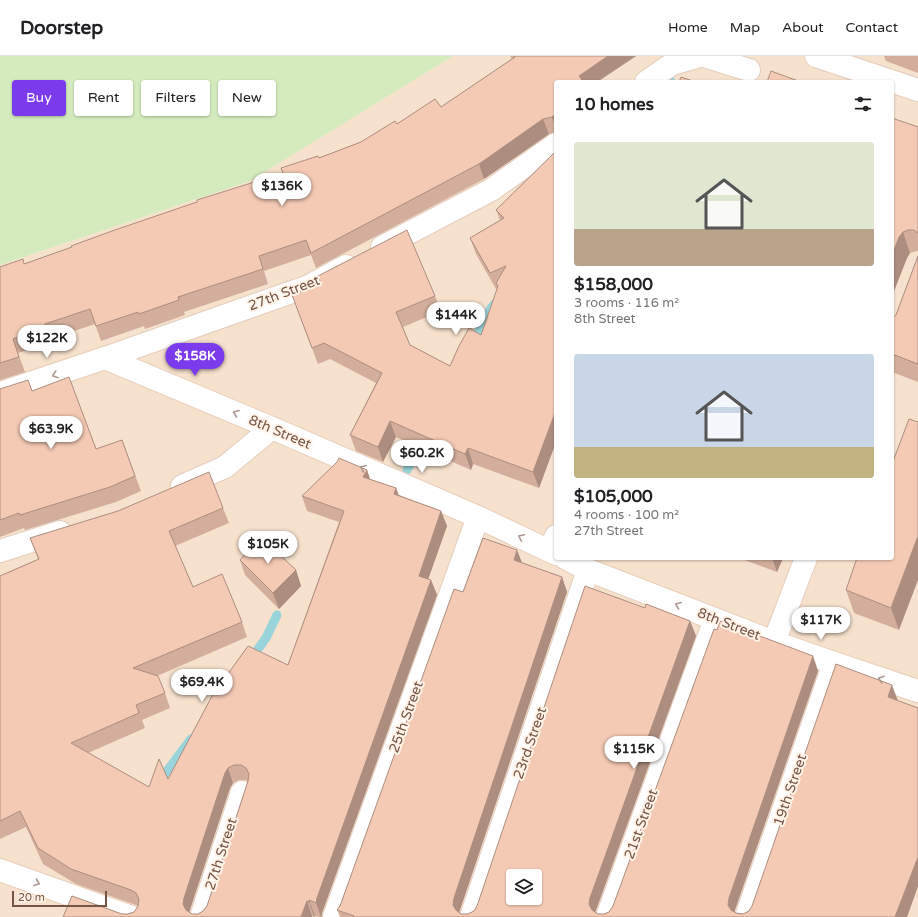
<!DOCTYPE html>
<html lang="en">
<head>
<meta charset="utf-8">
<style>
	:root { --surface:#fff; --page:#f2f2f2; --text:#202124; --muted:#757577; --line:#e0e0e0; --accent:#7c3aed }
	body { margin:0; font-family:"Varela Round",sans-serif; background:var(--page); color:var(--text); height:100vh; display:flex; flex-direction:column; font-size:15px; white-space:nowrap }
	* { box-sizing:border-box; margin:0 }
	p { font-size:13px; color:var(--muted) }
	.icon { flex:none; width:22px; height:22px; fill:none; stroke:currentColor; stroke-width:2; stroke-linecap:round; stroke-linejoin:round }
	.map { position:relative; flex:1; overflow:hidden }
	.panel { position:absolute; left:554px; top:24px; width:340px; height:480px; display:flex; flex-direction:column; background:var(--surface); border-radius:4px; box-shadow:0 1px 3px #0004 }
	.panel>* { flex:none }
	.hud { position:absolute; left:12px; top:24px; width:380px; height:36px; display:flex; gap:8px }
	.controls { position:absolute; left:506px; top:813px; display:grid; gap:8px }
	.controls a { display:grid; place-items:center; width:36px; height:36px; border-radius:4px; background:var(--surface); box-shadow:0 1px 3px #0004; font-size:20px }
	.scale { position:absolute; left:12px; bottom:10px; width:95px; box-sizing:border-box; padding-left:4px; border:2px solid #755345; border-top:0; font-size:11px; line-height:14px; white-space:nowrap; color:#755345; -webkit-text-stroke:3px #fff4e7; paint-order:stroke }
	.price { position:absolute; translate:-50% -34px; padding:0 9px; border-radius:14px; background:#fff; color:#222; font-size:13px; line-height:26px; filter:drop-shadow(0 1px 2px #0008) }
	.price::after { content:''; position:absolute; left:50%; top:24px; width:12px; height:9px; margin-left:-6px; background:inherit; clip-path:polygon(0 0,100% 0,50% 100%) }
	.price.selected { background:var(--accent); color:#fff }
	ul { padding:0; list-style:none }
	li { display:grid; align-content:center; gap:8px; height:212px; padding:0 20px }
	li span { display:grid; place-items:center; height:124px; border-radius:4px; color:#555 }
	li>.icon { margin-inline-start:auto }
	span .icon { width:72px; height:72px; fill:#fffc; stroke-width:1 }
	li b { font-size:17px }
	h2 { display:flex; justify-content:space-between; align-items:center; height:48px; padding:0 20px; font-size:17px }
	.tag { padding:0 14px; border-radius:4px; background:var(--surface); box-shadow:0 1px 3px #0004; font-size:14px; line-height:36px }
	.tag.selected { background:var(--accent); color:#fff }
	header { display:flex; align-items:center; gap:24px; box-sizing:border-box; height:56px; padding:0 20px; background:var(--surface); border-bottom:1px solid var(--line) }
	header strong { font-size:19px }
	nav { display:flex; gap:22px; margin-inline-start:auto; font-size:14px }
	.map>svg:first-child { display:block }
</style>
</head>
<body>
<header>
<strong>Doorstep</strong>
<nav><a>Home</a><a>Map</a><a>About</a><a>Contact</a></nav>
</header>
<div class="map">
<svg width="918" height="861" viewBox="0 0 918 861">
	<rect width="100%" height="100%" fill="#fef0df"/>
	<path fill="#f6e1cd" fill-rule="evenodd" d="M453,0H918V861H0V209L250,125ZM556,26H892V502H556ZM513,820H535V842H513Z"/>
	<path fill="#d3ebbd" d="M0,0H453L250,125L0,209Z"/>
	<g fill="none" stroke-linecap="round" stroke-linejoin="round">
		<g stroke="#98d4da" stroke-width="9">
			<path d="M670,26V24"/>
			<path d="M472,288L491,252L499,243"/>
			<path d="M407,414L424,381"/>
			<path d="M250,604L266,582L277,559"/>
			<path d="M158,727L191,683"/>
		</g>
		<g stroke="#e4cdbe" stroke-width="24">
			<g id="street">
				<path d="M704,0L749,14"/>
				<path d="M816,0L918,34"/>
				<path d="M646,26L672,8L700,0"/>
				<path d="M382,191L491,134L556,88"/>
				<path d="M105,302L309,230L346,210"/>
				<path d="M182,430L225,411L272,372"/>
				<path d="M550,494L556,480"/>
				<path d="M0,495L60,476"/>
				<path d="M774,586L806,502"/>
				<path d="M201,861L242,736"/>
				<path d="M334,861L478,461"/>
				<path d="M471,861L588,514"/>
				<path d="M607,861L715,563"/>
				<path d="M746,861L834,607"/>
			</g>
		</g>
		<g stroke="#e9cdba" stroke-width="24">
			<g id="secondary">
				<path d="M0,337L105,302L272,372L478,461L556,498"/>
				<path d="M565,502L588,514L774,586L834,607L918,635"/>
				<path d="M0,814L132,861"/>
			</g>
		</g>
		<use href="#street" stroke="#fff" stroke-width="22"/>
		<use href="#secondary" stroke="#fff" stroke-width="22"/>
	</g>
	<g fill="#d3ae9c" fill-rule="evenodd">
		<path d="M510,0H636L597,26H556V76L549,78L484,123L316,212L311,199L264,215L268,228L184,256L185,259L145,273L144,270L101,285L95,268L50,283L51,286L18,297L25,316L0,324V211L24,208L283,117L319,102L361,86L397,68L441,51L512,3Z"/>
		<path d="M884,0H918V17L886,5Z"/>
		<path d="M918,71V195H916L910,197L907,202L892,240Z"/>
		<path d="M556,95V386L539,432L473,408L471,414L396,381L383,406L356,395L350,379L376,327L330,303L318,308L292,239L435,240L441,255L403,271L410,289L450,310L481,279L498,232L496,233L476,198L470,182L500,164L496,154Z"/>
		<path d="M918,200V326L892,316V263L896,259Z"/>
		<path d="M0,333L32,335L96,393L122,384L141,435L116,446L25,474L24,472L0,481Z"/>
		<path d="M367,414L370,423L396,432L399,439L441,455L447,470L428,523L431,524L437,539L322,857V861H319L315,860L314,861L312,860V861H63L122,858H128L134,856L138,850L136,849L76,828L43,808L26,771L0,783V520L38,503L30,482L223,452L229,467L175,490L193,531L242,566L247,581L157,620L165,637L170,652L142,664L145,672L88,697L149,731L168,723L288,609L339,466L307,455L302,440ZM239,724H246L248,726L207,850L203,855L198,858H192L189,856L230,732L233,727Z"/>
		<path d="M739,502H783L777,516Z"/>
		<path d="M892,502L899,574L854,557L846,534Z"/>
		<path d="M240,504L296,514L301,530L279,553L245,519Z"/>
		<path d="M522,507L562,521L567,536L459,856L461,858H468L474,855L477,850L645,552L690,565L696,580L595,856L598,858H604L609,856L813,600L818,615L734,856L736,857L743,858L749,855L898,645L918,652V830L907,861H340L337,854L340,850L463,536Z"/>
	</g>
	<g fill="#ac8d7f">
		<path d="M608,0H636L597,26H578L579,20Z"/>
		<path d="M556,58V72L552,61Z"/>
		<path d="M543,63L549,78L484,123L479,108Z"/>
		<path d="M903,176L910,197L907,202L892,240V199L899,181Z"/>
		<path d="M556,354V386L539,432L533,416Z"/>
		<path d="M390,365L396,381L383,406L378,391Z"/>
		<path d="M468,392L473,408L471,414L465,398Z"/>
		<path d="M367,414L372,429L363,421Z"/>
		<path d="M396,432L401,447L394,438Z"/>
		<path d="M441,455L447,470L424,535L419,520Z"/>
		<path d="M918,480V524L899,574L891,552Z"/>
		<path d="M517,494L523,509L514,504Z"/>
		<path d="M772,502H783L777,516Z"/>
		<path d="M296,514L301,530L279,553L273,537Z"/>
		<path d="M562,521L567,536L459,857V861L453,849L454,842Z"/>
		<path d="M431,524L437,539L322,857L321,861L316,847L317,842Z"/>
		<path d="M690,565L696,580L595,857V861L589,848L590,842Z"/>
		<path d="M813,600L818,615L734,857V861L728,849L729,842Z"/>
		<path d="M892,629L898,645L888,641Z"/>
		<path d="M228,712L233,727L230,732L189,857V861L183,848L184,842L225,717Z"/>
		<path d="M918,801V830L907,861H895Z"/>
		<path d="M309,844L315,860L314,861L309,846Z"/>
		<path d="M307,845L312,860V861H301Z"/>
	</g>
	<g fill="#f5cab5" stroke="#ac8d7f" fill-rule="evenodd">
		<path d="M514,0H608L579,20L582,24L578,26H556V58L552,61L543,63L479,108L311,197L306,184L259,200L263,213L178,241L179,244L139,258L138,256L96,270L90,253L45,268L46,271L13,283L19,301L0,307V211L23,203L24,208L72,191L71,190L112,175L197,146V144L283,117L281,112L318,100L319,102L361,86L395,65L397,68L435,43L441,51L515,1Z"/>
		<path d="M771,15L801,26H767Z"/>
		<path d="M681,21L696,26H679Z"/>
		<path d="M892,62L918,71V177L914,174H908L903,176L899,181L892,199Z"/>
		<path d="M556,95V354L533,416L468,392L465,398L390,365L378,391L350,379L382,317L324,287L312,292L292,239L321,227L318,220L407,174L435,240L396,256L410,289L450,310L459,290L469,272L481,279L498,230L496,227L506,210L490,217L470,182L504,162L496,154Z"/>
		<path d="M918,200V308L892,298V263L896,259Z"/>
		<path d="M69,321L96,393L122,384L135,420L110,431L20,459L19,457L0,464V333L28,324L32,335Z"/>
		<path d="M909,363L918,366V480L891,552L846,534L857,502H892V408Z"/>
		<path d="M339,402L367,414L363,421L396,432L394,438L441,455L419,520L431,524L317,842L316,847L309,844V846L307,845L301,861H63L72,840L122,858H128L134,856L138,850L139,843L136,837L131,834L71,813L38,792L20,755L0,765V520L39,503L30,482L118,455L209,416L223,452L169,475L193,531L222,518L242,566L133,612L158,620L165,637L136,649L139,657L71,687L149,731L159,703L168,723L212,640L248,590L288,609L344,455L302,440L337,406ZM234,709H241L246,712L249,718L248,725L207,850L203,855L198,858H192L186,854L183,848L184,842L225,717L228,712Z"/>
		<path d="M261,481L296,514L273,537L240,504Z"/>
		<path d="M483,482L517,494L514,504L562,521L454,842L453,849L456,854L461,858H468L474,855L477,850L585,530L645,552L646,548L690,565L590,842L589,848L592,854L598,858H604L609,856L613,850L714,573L717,574L720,565L813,600L729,842L728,849L731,854L736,857L743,858L749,855L752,850L836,608L892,629L888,641L918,652V801L895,861H354V860L337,854L340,850L454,533L463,536ZM513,820H535V842H513Z"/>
	</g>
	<defs><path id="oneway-chevron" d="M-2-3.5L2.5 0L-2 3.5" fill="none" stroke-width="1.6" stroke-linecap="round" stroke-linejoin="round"/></defs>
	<g stroke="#ac988f">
		<use href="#oneway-chevron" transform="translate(55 319) rotate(161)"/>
		<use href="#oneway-chevron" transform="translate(236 357) rotate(-157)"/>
		<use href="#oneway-chevron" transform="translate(363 412) rotate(-157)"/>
		<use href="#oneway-chevron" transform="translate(521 481) rotate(-155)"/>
		<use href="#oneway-chevron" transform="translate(678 549) rotate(-159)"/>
		<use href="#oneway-chevron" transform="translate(881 623) rotate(-162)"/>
		<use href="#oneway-chevron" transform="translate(37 827) rotate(20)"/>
	</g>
	<g text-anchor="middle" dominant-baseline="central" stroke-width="4" stroke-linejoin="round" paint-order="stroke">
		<g font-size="14" fill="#755345" stroke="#fff4e7">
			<text transform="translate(284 237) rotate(-21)">27th Street</text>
			<text transform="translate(280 376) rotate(23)">8th Street</text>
			<text transform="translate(729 568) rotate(21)">8th Street</text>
			<text transform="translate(406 661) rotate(-70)">25th Street</text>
			<text transform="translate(530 687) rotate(-71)">23rd Street</text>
			<text transform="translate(790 734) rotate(-71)">19th Street</text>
			<text transform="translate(641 768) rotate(-70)">21st Street</text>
			<text transform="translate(221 798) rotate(-72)">27th Street</text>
		</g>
	</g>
</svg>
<div class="controls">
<a><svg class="icon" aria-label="layers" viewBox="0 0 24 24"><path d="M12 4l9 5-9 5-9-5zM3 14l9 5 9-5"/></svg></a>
</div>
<div class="scale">20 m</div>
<b class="price" style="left:282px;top:151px">$136K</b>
<b class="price" style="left:456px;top:280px">$144K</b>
<b class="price" style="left:47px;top:303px">$122K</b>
<b class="price selected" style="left:195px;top:321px">$158K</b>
<b class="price" style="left:51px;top:394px">$63.9K</b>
<b class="price" style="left:422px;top:418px">$60.2K</b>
<b class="price" style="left:268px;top:509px">$105K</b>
<b class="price" style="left:821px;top:585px">$117K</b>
<b class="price" style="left:202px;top:647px">$69.4K</b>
<b class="price" style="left:634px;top:714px">$115K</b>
<div class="hud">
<a class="tag selected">Buy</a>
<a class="tag">Rent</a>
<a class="tag">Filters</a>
<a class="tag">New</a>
</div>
<section class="panel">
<h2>10 homes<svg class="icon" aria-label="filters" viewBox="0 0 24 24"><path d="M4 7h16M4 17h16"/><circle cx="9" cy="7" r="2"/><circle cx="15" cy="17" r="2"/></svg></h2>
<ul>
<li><span style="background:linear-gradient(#dfe7d0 70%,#b9a48a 0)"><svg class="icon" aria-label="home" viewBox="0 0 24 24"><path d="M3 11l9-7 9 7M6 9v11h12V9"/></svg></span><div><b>$158,000</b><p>3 rooms · 116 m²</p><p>8th Street</p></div></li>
<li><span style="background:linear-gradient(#c9d6e8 75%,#c2b280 0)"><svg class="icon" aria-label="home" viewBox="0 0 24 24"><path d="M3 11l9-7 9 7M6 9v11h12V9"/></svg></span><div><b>$105,000</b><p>4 rooms · 100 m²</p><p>27th Street</p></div></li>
</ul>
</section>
</div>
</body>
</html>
